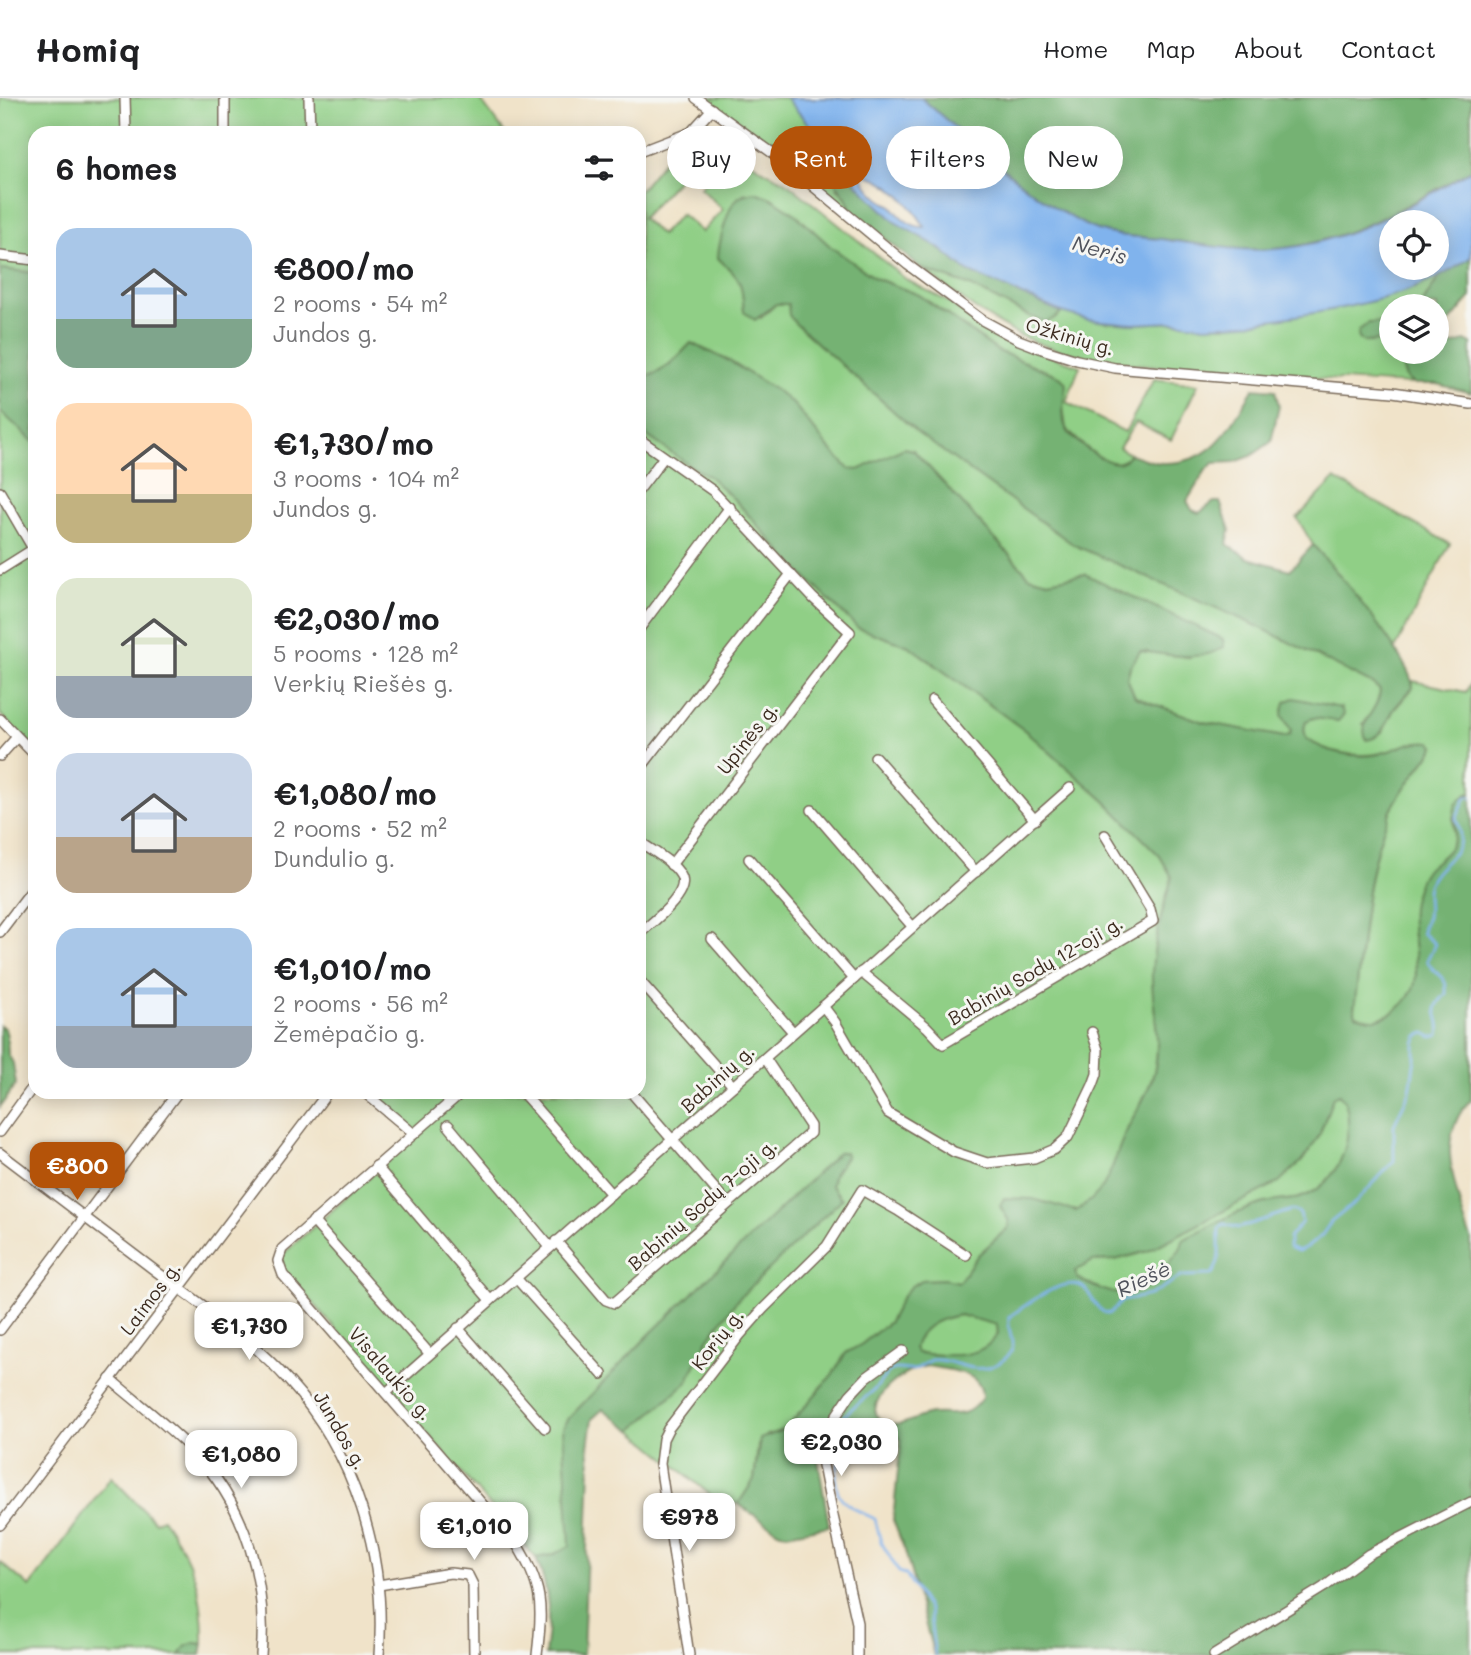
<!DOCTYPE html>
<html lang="en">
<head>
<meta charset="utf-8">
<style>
	:root { --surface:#fff; --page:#f6f6f6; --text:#202124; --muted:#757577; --line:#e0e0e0; --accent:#b45309 }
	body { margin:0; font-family:Mali,sans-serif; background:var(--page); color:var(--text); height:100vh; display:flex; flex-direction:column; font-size:26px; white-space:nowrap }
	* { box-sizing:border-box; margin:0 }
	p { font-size:23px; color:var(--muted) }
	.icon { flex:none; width:38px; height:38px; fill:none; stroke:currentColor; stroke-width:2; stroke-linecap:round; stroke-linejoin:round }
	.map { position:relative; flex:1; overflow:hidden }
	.sheet { position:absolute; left:28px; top:28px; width:618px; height:973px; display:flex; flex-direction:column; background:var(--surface); border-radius:21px; box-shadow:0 4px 18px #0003 }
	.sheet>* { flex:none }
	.hud { position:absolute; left:667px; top:28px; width:665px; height:63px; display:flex; gap:14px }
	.tools { position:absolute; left:1379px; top:112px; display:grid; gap:14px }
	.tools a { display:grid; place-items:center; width:70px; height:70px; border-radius:50%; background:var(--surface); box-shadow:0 4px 18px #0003; font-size:35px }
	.price { position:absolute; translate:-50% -60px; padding:0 16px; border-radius:14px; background:#fff; color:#222; font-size:23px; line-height:46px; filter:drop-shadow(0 2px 4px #0008) }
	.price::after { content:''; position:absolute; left:50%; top:42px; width:21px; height:16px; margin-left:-10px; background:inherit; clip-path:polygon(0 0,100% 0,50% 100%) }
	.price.active { background:var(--accent); color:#fff }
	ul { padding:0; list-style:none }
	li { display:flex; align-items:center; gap:21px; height:175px; padding:0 28px }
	li span { display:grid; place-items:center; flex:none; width:196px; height:140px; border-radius:21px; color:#555 }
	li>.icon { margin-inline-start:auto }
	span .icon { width:84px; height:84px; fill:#fffc; stroke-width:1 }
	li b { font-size:30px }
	h2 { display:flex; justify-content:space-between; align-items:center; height:84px; padding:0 28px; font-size:30px }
	.pill { padding:0 24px; border-radius:32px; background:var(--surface); box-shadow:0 4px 18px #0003; font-size:24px; line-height:63px }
	.pill.active { background:var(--accent); color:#fff }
	header { display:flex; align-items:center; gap:42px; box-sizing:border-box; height:98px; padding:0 35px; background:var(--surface); border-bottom:2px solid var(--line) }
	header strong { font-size:33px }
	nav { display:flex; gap:38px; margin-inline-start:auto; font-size:24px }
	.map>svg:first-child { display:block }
</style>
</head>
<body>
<header>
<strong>Homiq</strong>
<nav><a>Home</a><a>Map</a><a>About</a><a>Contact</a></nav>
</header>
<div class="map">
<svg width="1471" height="1557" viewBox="0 0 1471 1557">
	<rect width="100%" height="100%" fill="#f6f6f2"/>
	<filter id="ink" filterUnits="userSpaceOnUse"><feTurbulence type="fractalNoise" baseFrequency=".0143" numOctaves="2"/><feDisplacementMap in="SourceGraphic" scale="14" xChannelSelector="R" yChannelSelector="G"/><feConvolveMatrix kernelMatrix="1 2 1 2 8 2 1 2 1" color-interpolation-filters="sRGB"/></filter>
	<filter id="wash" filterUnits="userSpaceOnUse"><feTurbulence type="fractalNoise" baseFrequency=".00686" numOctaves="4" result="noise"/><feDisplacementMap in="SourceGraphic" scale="28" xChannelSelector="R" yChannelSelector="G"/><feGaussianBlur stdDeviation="1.57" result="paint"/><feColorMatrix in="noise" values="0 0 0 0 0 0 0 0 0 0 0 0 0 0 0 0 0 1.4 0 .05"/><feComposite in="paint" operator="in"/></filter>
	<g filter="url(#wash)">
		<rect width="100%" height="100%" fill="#f0e3c9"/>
		<g fill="#90cf86" stroke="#667c52" stroke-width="2" fill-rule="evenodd">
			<path d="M0,0H479L505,35H35V175L0,171Z"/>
			<path d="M706,0H786L854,72L856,85L841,74L837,90L846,99L852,113L794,66Z"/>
			<path d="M702,16C728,44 748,68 785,83L907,182L947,203L977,224L1011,244L1080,268L1066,304L1125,334L1154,281L1198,286L1171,342L1136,324L1119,350L1130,356C1129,358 1122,363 1121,364C1104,370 1077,341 1066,331L1059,278L998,253L919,197L875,180L831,149L794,115L771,100L755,94L743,96L718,160C741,182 742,182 744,214L761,220L776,206H788L796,226L919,336L1074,447L1258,528L1373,586L1380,592V603L1363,626L1383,634L1393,613L1413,590V583L1466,594L1471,584V695L1466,696L1453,718L1454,740L1449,752L1423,776L1412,833L1415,852L1416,885L1406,904L1390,916L1371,923L1356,917L1354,911C1363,847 1364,776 1389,715C1400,691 1421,671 1435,649L1431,644C1406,642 1398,653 1376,656C1355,659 1323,654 1306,640L1304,631L1306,623L1313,619L1338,623L1341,610L1288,627L1291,632L1290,637L1284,639L1203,624L1135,599L1127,580L1130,569L1140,553L1188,559L1085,476L1048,483L1029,478L913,352L858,372L849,371L827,348L795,308L780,295L729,263L691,245C678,259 659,280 639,279V93ZM699,59L714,74L700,90L723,111L702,134L681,116L661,137L642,120Z"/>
			<path d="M922,171L968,187L1031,219L1056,220L1061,214L1104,224L1133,226L1175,224L1224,228L1384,200L1439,179L1421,208H1391V224L1380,225L1369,244L1385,242L1391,248V254L1397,255L1406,279L1413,286C1342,283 1271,277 1200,272C1148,267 1094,265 1043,247C998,231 960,200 922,171Z"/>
			<path d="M0,313L35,345V652L0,616Z"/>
			<path d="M639,332L689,367L710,378L736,403L794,468L858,530L909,548L1027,634L1105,703L1160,758L1172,779C1163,811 1154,841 1153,873C1151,905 1161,937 1155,969C1151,993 1134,1014 1125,1037C1114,1063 1108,1098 1079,1111C1068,1116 1015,1109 1000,1108L1009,1123L1008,1130L978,1157L959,1184L944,1181L922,1182L910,1189L901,1201L889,1224L862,1246L846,1255L832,1277L786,1331L767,1337L758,1347L754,1382L738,1406L719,1404L632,1332L687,1284L708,1241L738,1201L841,1101L831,1087L833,1078L847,1058L651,1235L569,1320L563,1330L571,1441L570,1448L553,1457L536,1460L284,1172L281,1162L283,1156L418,1036L370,994H639Z"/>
			<path d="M1335,381L1450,446L1395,551L1335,472L1313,447L1297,420Z"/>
			<path d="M1339,995C1349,1006 1348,1016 1348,1030C1347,1061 1329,1091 1299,1100C1287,1103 1274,1102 1262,1106C1235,1114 1209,1129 1184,1142C1182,1153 1174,1159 1167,1168C1138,1206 1114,1200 1077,1180L1075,1173L1093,1163L1115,1162L1148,1153L1212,1118L1302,1063L1319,1038L1333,999Z"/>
			<path d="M960,1217L997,1226L998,1236C979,1264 947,1257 917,1255L914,1250C920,1228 939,1220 960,1217Z"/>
			<path d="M111,1379L155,1424L162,1420C193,1462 204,1494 203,1546C191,1544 187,1547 180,1557H0V1464L30,1489Z"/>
		</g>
		<g fill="#74b273" stroke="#586e48" stroke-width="2" fill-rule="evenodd">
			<path d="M921,0H1471V72C1410,106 1347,145 1275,151C1240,154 1203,147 1168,142C1140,138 1112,140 1085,127C1024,95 973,44 921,0Z"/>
			<path d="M841,74L856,85L895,124L938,149L967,173L1061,214L1056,220L1046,224L1031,219L968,187L922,171L852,113L846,99L834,83V79Z"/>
			<path d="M755,94L771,100L794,115L831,149L875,180L919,197L998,253L1059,278L1066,285C1065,298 1060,317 1066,330C1071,342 1108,369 1121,364C1125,362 1127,359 1130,356C1140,359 1152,365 1162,365C1216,366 1229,329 1254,290L1275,292L1279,308L1271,344L1251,358L1235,364L1214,365L1206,372L1187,403L1192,412L1199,415L1214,404H1220L1230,432L1227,446L1248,460L1290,472L1313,447C1334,470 1412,562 1413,590C1406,596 1400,604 1394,611C1385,625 1384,640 1366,642C1358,621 1379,613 1380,592L1373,586L1257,528L1074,447L919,336L796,226L789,217L788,206H776L755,222L744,214C742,182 741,182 718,160C718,148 727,113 734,104C740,96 747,96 755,94Z"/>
			<path d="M1471,159V199L1443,232L1446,244L1452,247L1465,243L1471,246V295L1437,286H1413L1406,280L1397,254H1437V208H1421L1439,179Z"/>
			<path d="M0,171L35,175V345L0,313Z"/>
			<path d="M1391,224V248L1385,242L1369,244L1360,242L1358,238L1359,232L1369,225Z"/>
			<path d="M691,245L729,263L780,295L795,308L827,348L849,371L858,372L904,350L913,352L1029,478L1048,483L1085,476L1223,541L1224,549C1200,565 1167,556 1140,553L1130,569L1127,580L1135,599L1203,624L1284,639L1290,637L1291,632L1282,617L1285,604L1294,600L1341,610L1344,617L1338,623L1313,620L1306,623L1304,631L1306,640C1323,654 1357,661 1379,656C1400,651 1407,642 1431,644L1435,648C1421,671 1400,691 1390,715C1363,775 1363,847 1354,911L1356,917C1372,923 1382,923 1396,912C1437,881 1401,837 1415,796C1417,790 1419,782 1423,776C1432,763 1450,758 1454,740C1458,722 1445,705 1471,695V1002C1458,1013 1451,1033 1450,1050C1449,1069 1463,1123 1471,1140V1557H934L905,1453L893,1422L901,1342L898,1339L856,1330L841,1335L828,1343L818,1362L829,1428L787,1436L778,1433L738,1406L754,1382L760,1341L786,1331L832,1277L846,1255L862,1246L889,1224L901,1201L910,1189L922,1182L944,1181L959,1184L978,1157L1008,1130L1009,1123L1000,1108L1004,1100L1033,1101L1076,1113C1112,1091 1110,1068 1126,1034C1136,1013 1150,993 1155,970C1162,939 1151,906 1152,874C1154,841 1163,811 1172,779L1160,758L1105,703L1027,634L909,548L858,530L794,468L736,403L710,379L689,367L639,332V279C659,280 678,259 691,245ZM1339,996C1349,1007 1348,1016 1348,1030C1347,1061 1329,1091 1299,1100C1287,1103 1273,1102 1261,1106C1235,1114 1208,1129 1183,1142C1182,1153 1173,1159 1167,1168C1138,1206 1114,1200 1077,1180L1075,1173L1093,1163L1115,1162L1148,1153L1279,1084L1302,1063L1319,1038L1333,999ZM960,1217L997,1227L998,1236C979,1264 947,1257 917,1255L914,1250C920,1228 939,1220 960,1217ZM927,1268C948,1272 983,1272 982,1300C965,1323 955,1314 932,1316C911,1318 895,1339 875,1316C874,1293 907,1271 927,1268Z"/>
			<path d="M0,927L5,931L7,938L8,956L13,965L16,986L0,1009Z"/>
			<path d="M844,1054L847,1057L833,1078L831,1087L842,1101L738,1201L708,1241L687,1284L632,1332L603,1311L592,1321L588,1348L590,1368L583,1557H545C550,1519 551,1496 536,1460L553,1457L570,1448L563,1330L569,1320L651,1235L838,1055Z"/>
			<path d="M194,1545L203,1546L201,1557H180L186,1548Z"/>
		</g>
		<path fill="#80b3ed" stroke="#5e6e86" stroke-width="2" fill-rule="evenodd" d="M786,0H921C973,44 1024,95 1085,127C1112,140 1140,138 1168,142C1203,147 1240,154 1275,151C1345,146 1412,108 1471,72V159C1407,207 1321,213 1245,226L1205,228L1175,224L1133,226L1089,222L1061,214L967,173L938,149L895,124L856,85L854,72L848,64L812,30ZM866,77C891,83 912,108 925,129C911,130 899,118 891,107C880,104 867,90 863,79ZM1391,124H1437V170H1391Z"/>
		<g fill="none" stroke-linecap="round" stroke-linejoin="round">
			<path stroke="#80b3ed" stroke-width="2.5" d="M935,1557L929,1512L906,1477L899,1474L881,1444L875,1421C859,1413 835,1405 836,1383C836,1372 840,1361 841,1351C842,1343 838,1332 840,1324C843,1315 867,1299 875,1291C881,1285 884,1276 892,1272C899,1269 906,1273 913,1272C919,1271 924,1264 931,1262C953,1259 973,1280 999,1265C1024,1249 1006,1241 1009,1219C1025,1208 1070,1171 1087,1193C1094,1203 1097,1213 1109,1216L1122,1203L1150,1197L1182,1178L1211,1177C1223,1163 1218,1147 1219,1130L1224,1126L1239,1130L1292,1112L1300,1116L1302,1124L1289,1140V1149L1298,1153L1309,1148L1322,1137L1331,1124L1356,1104L1394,1063V1027L1410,993L1415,960V945L1418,938L1425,935L1432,939L1439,937C1443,915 1426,916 1446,896V886L1442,880L1431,869L1427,862L1435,846L1422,835C1422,828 1425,825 1427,819C1430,806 1423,793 1431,781C1445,757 1470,758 1456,720L1466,699H1471"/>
		</g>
	</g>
	<g filter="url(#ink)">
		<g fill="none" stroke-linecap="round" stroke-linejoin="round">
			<g stroke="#7a6b5a" stroke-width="12">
				<g id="street">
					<path d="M125,0L126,35"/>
					<path d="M225,0V35"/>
					<path d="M309,0L310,35"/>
					<path d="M696,0L778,59L908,167L982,222L1019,242L1045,252L1077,262L1115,270L1393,294L1471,306"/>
					<path d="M639,54L691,34L712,11"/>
					<path d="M0,158L35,162"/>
					<path d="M639,341L713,393L813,500L850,534L671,767"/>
					<path d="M639,392L664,359"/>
					<path d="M0,394L35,454"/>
					<path d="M0,472L35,450"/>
					<path d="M639,531L730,409"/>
					<path d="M932,602L1035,722"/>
					<path d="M0,621L35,657"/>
					<path d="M0,658L17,639"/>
					<path d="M875,659L976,774"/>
					<path d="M639,672L791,476"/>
					<path d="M812,712L912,828"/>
					<path d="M639,743C652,753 673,763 681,778C691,796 651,825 639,836"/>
					<path d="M749,761L854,881"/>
					<path d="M0,834L35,788"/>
					<path d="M712,841L793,934"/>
					<path d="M861,874L927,929L943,946L1153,823L1150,811L1105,737"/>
					<path d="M639,882L733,988"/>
					<path d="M823,908L835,924L888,1015L954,1054L987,1065L1034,1060L1055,1051L1068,1039L1093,987L1097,976L1098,952L1092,934"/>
					<path d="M364,994L414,1036"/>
					<path d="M462,994L282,1151L278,1163L283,1177L516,1445C543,1488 543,1508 537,1557"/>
					<path d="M522,994L611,1096"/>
					<path d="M631,994L727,1105"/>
					<path d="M448,1027L550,1149"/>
					<path d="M0,1034L35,986"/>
					<path d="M0,1055C52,1095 105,1134 157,1174C202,1207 250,1240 288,1282C355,1355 387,1459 379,1557"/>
					<path d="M376,1068L490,1202"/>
					<path d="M313,1123L429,1255"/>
					<path d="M556,1143L606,1202L614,1205L810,1035V1028L765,960"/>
					<path d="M516,1180L602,1276"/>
					<path d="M458,1230L545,1330"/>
					<path d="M0,1232L178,994"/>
					<path d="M110,1281C138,1305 169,1328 195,1355C246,1408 268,1485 261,1557"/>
					<path d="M386,1295L1070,690"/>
					<path d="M0,1427L328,994"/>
					<path d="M379,1487L450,1475L468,1477L473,1487L474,1557"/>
					<path d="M689,1557L660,1366L663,1341L668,1331L740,1237L763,1211L827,1148L862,1092L897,1112L966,1157"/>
					<path d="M857,1557V1525L833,1418L822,1362L823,1352L836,1318L850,1297L867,1279L903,1253"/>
					<path d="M1214,1557L1324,1489L1369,1456L1471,1404"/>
				</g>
			</g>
			<use href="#street" stroke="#fff" stroke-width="9"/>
		</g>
	</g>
	<g text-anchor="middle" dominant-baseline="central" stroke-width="6" stroke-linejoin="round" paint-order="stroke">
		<g font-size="19" fill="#3b2a1e" stroke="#f6f6f2">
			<text transform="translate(1070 238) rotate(16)">Ožkinių g.</text>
			<text transform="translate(747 640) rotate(-52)">Upinės g.</text>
			<text transform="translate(1035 872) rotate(-30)">Babinių Sodų 12-oji g.</text>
			<text transform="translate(717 980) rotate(-42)">Babinių g.</text>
			<text transform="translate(702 1106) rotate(-41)">Babinių Sodų 7-oji g.</text>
			<text transform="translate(150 1200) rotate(-53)">Laimos g.</text>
			<text transform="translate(717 1241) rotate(-52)">Korių g.</text>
			<text transform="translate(391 1275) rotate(49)">Visalaukio g.</text>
			<text transform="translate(341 1332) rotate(60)">Jundos g.</text>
		</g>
		<g font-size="21" font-style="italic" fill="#50535c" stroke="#f6f6f2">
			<text transform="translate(1100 151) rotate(16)">Neris</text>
			<text transform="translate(1143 1180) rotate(-25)">Riešė</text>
		</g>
	</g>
</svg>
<div class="tools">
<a><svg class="icon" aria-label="locate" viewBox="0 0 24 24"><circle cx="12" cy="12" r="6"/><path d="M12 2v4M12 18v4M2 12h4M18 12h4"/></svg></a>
<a><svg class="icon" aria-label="layers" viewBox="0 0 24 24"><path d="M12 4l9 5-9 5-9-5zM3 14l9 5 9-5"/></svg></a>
</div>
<b class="price active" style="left:77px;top:1104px">€800</b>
<b class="price" style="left:249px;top:1264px">€1,730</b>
<b class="price" style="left:841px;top:1380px">€2,030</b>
<b class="price" style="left:241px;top:1392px">€1,080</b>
<b class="price" style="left:689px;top:1455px">€978</b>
<b class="price" style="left:474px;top:1464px">€1,010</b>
<div class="hud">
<a class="pill">Buy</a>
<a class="pill active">Rent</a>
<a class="pill">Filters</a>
<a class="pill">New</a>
</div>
<section class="sheet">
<h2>6 homes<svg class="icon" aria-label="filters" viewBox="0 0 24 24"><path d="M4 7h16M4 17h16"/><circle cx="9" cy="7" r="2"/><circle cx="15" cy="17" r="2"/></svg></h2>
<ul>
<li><span style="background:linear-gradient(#a9c7e8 65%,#7fa58c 0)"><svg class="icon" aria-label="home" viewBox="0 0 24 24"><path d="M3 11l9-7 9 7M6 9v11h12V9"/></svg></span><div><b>€800/mo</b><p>2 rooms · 54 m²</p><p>Jundos g.</p></div></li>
<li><span style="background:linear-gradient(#ffd9b3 65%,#c2b280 0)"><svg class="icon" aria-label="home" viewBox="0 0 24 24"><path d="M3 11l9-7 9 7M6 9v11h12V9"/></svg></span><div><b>€1,730/mo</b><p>3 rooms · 104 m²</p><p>Jundos g.</p></div></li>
<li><span style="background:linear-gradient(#dfe7d0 70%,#9aa5b1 0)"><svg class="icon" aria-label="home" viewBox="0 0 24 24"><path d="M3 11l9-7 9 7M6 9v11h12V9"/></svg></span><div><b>€2,030/mo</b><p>5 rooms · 128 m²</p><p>Verkių Riešės g.</p></div></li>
<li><span style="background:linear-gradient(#c9d6e8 60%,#b9a48a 0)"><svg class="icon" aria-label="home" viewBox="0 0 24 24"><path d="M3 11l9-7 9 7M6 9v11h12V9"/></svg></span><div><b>€1,080/mo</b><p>2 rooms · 52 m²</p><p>Dundulio g.</p></div></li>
<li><span style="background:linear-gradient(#a9c7e8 70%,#9aa5b1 0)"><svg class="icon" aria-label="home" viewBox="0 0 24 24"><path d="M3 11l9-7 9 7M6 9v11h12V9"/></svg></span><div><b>€1,010/mo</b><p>2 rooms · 56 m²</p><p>Žemėpačio g.</p></div></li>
</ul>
</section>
</div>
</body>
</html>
